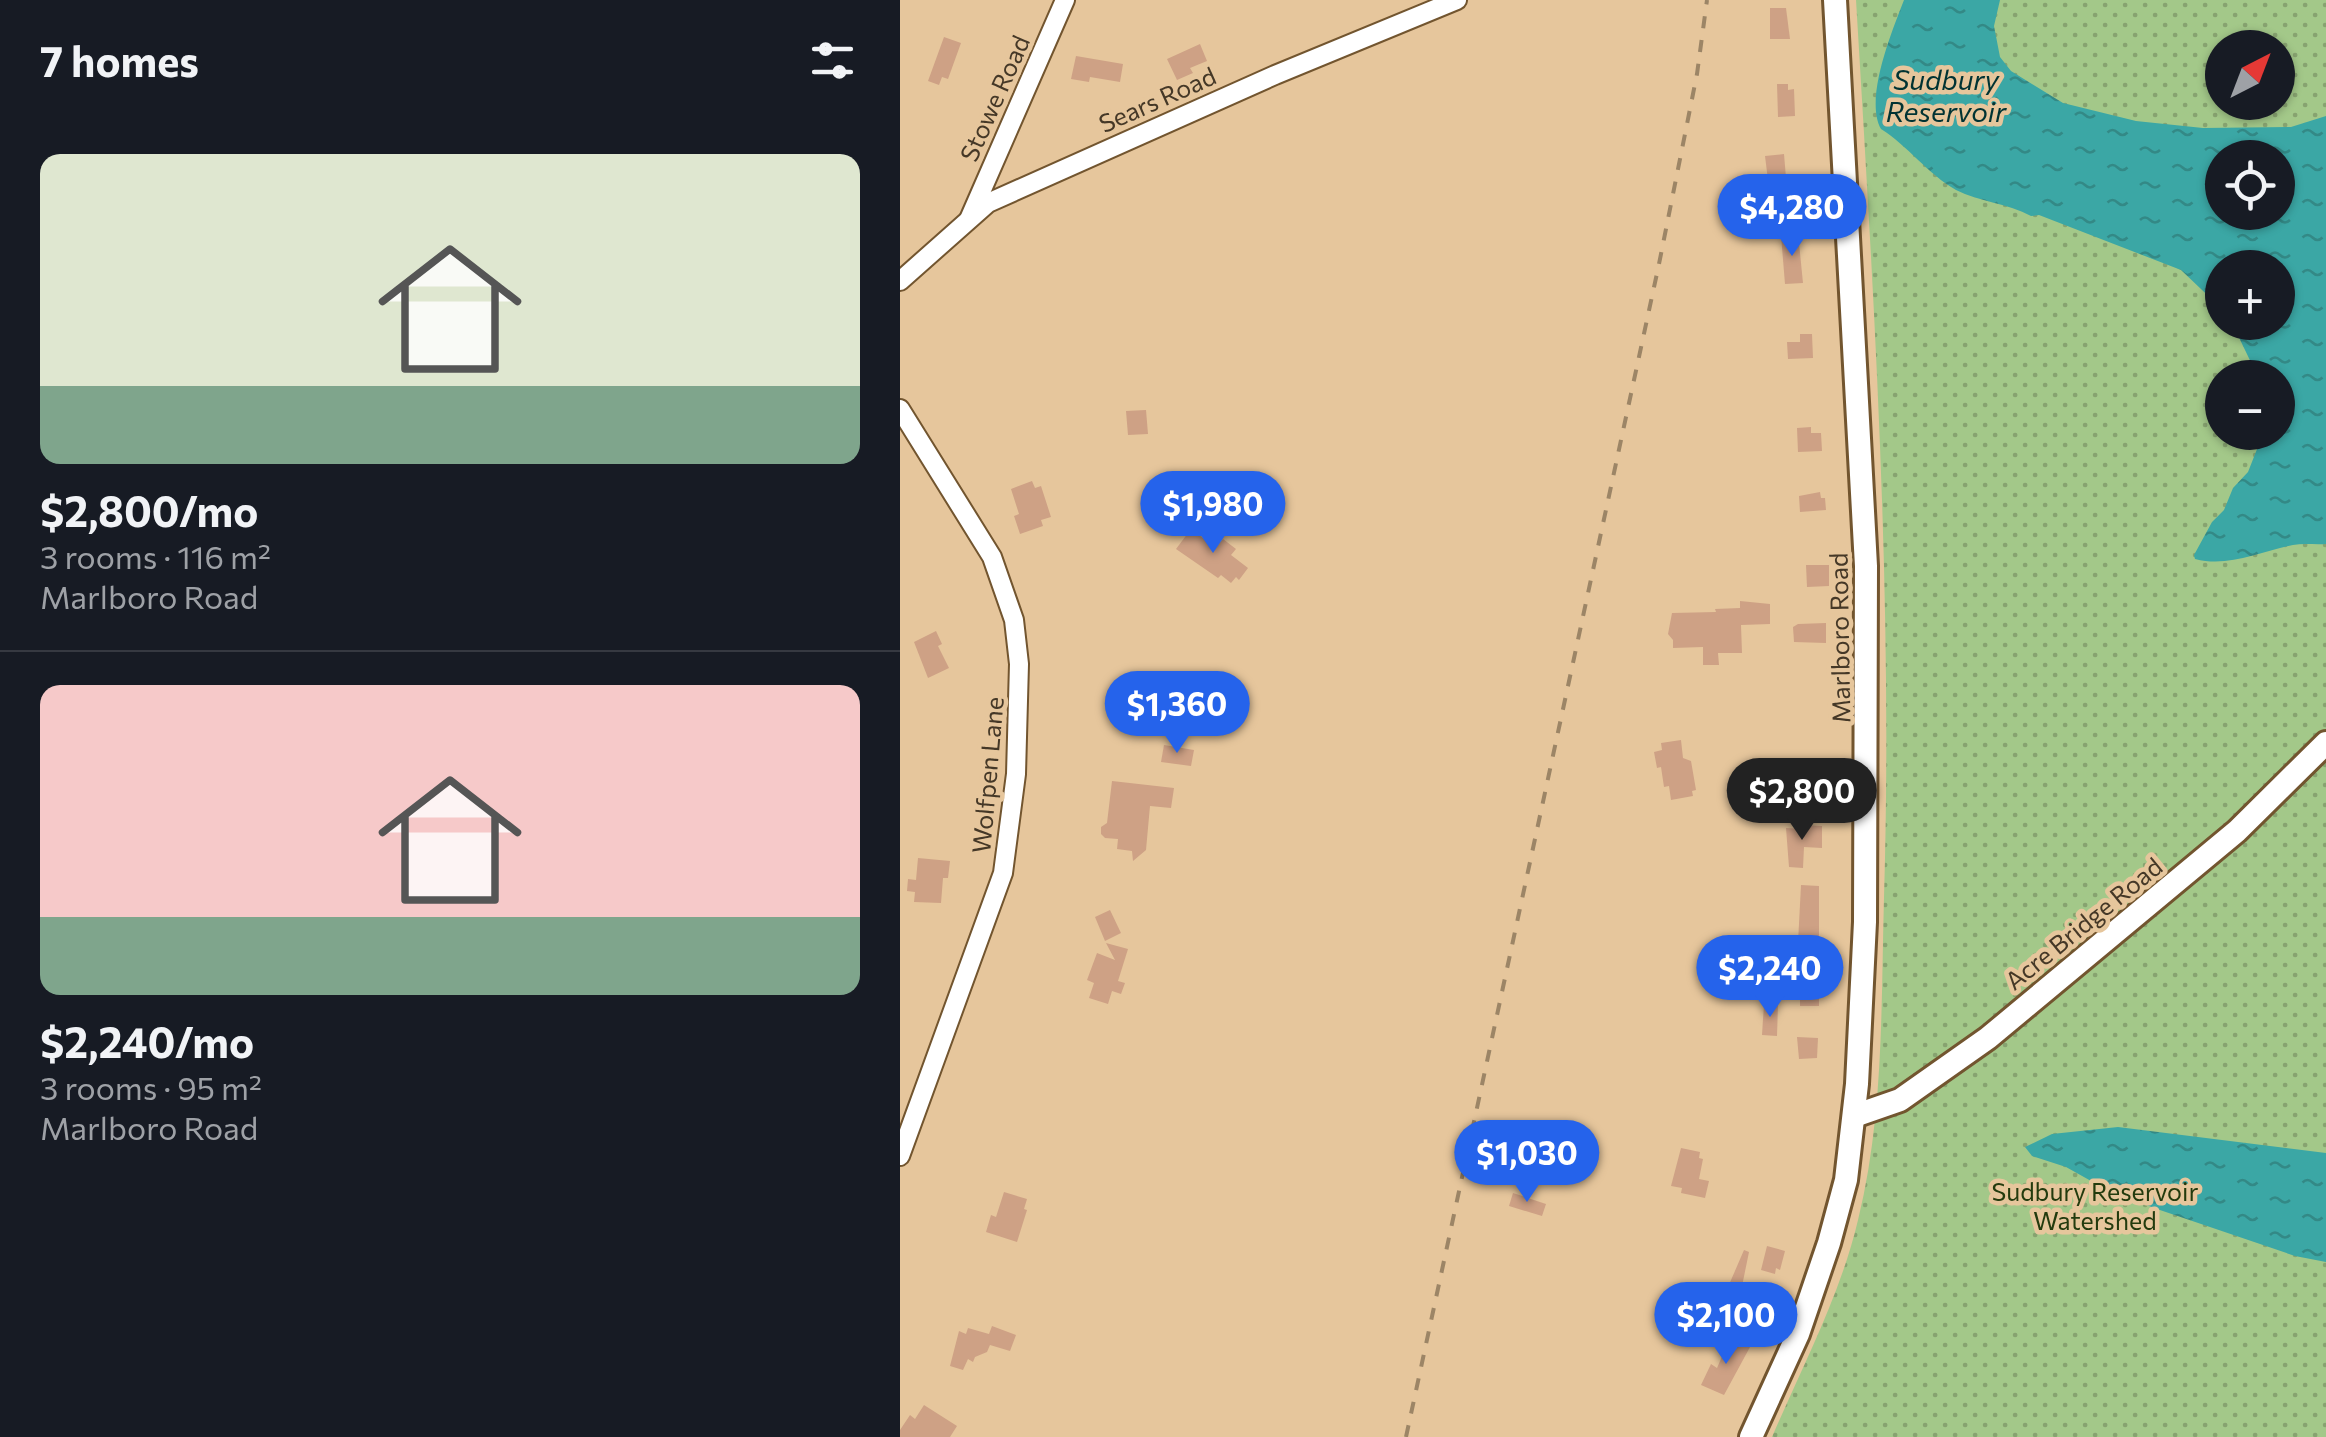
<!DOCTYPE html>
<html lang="en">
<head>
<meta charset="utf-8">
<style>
	:root { --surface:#171b24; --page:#242831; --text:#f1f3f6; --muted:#9ea1a6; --line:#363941; --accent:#2563eb }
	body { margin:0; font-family:Commissioner,sans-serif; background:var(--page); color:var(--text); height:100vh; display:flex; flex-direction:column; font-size:38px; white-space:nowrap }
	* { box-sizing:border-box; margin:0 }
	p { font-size:32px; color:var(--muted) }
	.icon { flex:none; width:55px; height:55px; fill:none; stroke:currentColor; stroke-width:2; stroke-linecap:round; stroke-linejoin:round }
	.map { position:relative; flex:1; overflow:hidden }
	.side { display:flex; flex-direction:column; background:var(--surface); width:900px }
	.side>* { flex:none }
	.needle { width:65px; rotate:42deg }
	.buttons { position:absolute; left:1305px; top:30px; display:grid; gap:20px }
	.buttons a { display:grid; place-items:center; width:90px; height:90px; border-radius:50%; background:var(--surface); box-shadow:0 2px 8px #0004; font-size:50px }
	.price { position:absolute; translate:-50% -85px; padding:0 22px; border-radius:35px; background:var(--accent); color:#fff; font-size:32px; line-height:65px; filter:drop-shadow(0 2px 5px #0008) }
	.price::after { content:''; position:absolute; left:50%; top:60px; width:30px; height:22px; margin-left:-15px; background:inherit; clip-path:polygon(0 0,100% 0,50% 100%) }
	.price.on { background:#222; color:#fff }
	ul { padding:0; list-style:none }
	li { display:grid; align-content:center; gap:20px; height:530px; padding:0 40px }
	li+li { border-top:2px solid var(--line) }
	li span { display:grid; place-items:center; height:310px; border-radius:20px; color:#555 }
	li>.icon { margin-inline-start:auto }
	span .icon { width:180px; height:180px; fill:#fffc; stroke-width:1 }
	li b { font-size:42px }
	h2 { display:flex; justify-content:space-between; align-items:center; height:120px; padding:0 40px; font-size:42px }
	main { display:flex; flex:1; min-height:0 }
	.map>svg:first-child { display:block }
</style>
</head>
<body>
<main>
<section class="side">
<h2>7 homes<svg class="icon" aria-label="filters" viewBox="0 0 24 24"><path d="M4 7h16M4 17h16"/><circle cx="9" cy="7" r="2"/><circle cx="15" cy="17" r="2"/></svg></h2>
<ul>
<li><span style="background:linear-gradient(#dfe7d0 75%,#7fa58c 0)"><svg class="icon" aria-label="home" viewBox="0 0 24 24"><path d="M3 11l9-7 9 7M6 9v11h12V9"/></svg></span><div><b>$2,800/mo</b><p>3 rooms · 116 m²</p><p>Marlboro Road</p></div></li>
<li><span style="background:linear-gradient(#f6c9c9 75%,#7fa58c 0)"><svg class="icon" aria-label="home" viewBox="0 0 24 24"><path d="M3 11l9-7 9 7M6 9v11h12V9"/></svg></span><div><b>$2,240/mo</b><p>3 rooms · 95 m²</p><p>Marlboro Road</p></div></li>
</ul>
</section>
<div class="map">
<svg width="1426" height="1437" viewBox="0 0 1426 1437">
	<defs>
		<pattern id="park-dots" width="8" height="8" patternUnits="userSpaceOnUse" patternTransform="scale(2.5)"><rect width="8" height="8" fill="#a3c889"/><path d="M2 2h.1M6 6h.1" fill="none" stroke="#87a370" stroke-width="1.8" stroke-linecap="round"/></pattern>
		<pattern id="water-ripples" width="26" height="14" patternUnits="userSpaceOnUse" patternTransform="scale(2.5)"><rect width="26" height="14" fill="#3ba7a5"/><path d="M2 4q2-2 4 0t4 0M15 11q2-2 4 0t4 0" fill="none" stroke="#338986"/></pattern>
	</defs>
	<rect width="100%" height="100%" fill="#e6c69c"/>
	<path fill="url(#park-dots)" fill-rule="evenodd" d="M956,0H1426V1437H872C903,1365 940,1296 958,1220C984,1115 981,1005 984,897C993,598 974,299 956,0ZM1322,48H1378V102H1322ZM1322,158H1378V212H1322ZM1322,268H1378V322H1322ZM1322,378H1378V432H1322Z"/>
	<g fill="url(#water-ripples)" fill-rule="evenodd">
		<path d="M1004,0H1100L1094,26L1100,57L1111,71L1163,103L1236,121L1303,128L1391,127L1426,116V544C1415,545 1404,543 1393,545C1361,551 1329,568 1295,559L1294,555L1312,522L1324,510L1333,488L1348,472L1361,439L1359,433L1378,432V378L1358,377L1332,323L1378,322V268H1322V309L1281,270L1139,215L1131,216C1108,203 1079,202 1056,190C1028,174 1008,146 981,129C964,99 992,31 1004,0ZM1322,158H1378V212H1322Z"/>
		<path d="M1218,1127L1426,1153V1262L1395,1256L1254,1208L1200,1186L1166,1167L1132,1156L1125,1147L1152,1134Z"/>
	</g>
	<g fill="#cea185">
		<path d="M870,8H886L890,39H870Z"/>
		<path d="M44,37L61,43L48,79L42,77L39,85L28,81Z"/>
		<path d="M300,44L307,61L290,68L293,73L277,80L267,59Z"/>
		<path d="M176,56L223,64L220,82L190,77L189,82L171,79Z"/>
		<path d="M877,84H888V90L894,89L895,116L878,117Z"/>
		<path d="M884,154L886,178L868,180L865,156Z"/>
		<path d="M898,233L903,283L885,284L881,235Z"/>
		<path d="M900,334H912L913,358L888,359L887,342H900Z"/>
		<path d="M246,410L248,434L228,435L226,411Z"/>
		<path d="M911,427V433H921L922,451L898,452L897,428Z"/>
		<path d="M132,481L135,488L141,486L151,517L141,520L143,526L120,534L114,516L119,514L111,489Z"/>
		<path d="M920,492L921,498H925L926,510L900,512L899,496Z"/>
		<path d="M291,529L308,542L311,539L318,545L323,539L336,549L331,555L348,568L339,580L336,577L331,583L321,575L318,578L276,549Z"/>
		<path d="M906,565H929V586L907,587Z"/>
		<path d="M840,601L870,604V624L841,625L842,653H818L819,665H803V647L773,648V640L768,634L772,613L816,612L815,609L840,608Z"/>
		<path d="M926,623V643L894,642L893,627L898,624Z"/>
		<path d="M36,631L42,644L38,646L49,668L28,678L14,642Z"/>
		<path d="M781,740L783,758L791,761L796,790L792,791L793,796L771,800L769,786L764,787L761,767L757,768L754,752L762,750L761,743Z"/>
		<path d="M264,745L294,750L291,766L261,762Z"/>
		<path d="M212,781L274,788L271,808L250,806L246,850L233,861L232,851L217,849L218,839L205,838L201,834V827L207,823Z"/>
		<path d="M902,825L922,826V848L904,847L903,868L889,867L886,828L902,829Z"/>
		<path d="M18,858L50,861L48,878H43L41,903L14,902L15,892L7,891L8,879L16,880Z"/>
		<path d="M901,885L919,886V964L897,962Z"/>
		<path d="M210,910L221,933L205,941L195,917Z"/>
		<path d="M206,943L228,949L218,981L225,983L221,994L212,991L208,1004L189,998L194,983L187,980L197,953L215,960Z"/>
		<rect x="900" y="989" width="19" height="17"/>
		<path d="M864,1004L878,1005L877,1036L862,1035Z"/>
		<path d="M897,1037L918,1038L917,1058L899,1059Z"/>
		<path d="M781,1148L800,1152L799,1158L803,1159L799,1179L809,1181L805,1198L781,1193L782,1188L771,1186Z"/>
		<path d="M104,1192L127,1199L124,1209L127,1210L117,1242L86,1232L91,1215L96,1217Z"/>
		<path d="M613,1193L646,1204L642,1216L609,1206Z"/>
		<path d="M867,1246L885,1251L880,1270L876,1268L875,1274L861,1270Z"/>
		<path d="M844,1250L849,1252L841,1291L866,1301L864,1305L867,1306L862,1318L822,1301Z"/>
		<path d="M92,1326L116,1335L110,1351L90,1345L87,1352L75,1357L73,1362L68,1359L63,1370L50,1366L59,1331L66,1334L68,1328L89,1334Z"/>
		<path d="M830,1338L850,1347L824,1395L801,1385L811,1364L817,1368Z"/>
		<path d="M24,1405L57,1426L50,1437H0V1430L10,1415L15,1419Z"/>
	</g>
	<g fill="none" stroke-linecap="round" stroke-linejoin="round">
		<g stroke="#72552f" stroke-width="22">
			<g id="street">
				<path d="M70,217L165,0"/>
				<path d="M0,281L88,203L375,75L557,0"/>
				<path d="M0,409L92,557L114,620L119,664L116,774L103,873L0,1156"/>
			</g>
		</g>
		<g stroke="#72552f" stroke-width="28">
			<g id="secondary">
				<path d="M954,1116L1000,1100L1088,1038L1337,831L1426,743"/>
				<path d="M851,1437L898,1334L929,1243L946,1180L957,1084L965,922L966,566L935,0"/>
			</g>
		</g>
		<use href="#street" stroke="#fff" stroke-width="18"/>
		<use href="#secondary" stroke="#fff" stroke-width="22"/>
		<path stroke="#9c8566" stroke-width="4" stroke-dasharray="12 12" stroke-linecap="butt" d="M506,1437L759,264L797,74L807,0"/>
	</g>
	<g text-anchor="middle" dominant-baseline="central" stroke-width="9" stroke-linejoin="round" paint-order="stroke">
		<g font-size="25" fill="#453827" stroke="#e6c69c">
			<text transform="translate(94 98) rotate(-66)">Stowe Road</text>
			<text transform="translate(257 99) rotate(-24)">Sears Road</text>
			<text transform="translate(939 638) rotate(-91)">Marlboro Road</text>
			<text transform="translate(87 775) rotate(-85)">Wolfpen Lane</text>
			<text transform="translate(1183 923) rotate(-39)">Acre Bridge Road</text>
		</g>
		<g font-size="25" fill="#233b0e" stroke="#e6c69c">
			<text x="1195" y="1191">Sudbury Reservoir<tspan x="1195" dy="29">Watershed</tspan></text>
		</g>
		<g font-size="28" font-style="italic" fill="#033" stroke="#e6c69c">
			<text x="1046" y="79">Sudbury<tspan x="1046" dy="32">Reservoir</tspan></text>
		</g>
	</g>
</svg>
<div class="buttons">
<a><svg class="needle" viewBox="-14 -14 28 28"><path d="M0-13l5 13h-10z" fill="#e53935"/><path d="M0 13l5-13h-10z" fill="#9ea1a6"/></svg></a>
<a><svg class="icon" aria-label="locate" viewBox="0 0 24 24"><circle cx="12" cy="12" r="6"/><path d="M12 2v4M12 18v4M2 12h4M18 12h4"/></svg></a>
<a>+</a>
<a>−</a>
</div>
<b class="price" style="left:892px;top:259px">$4,280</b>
<b class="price" style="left:313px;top:556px">$1,980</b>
<b class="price" style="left:277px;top:756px">$1,360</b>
<b class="price on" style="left:902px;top:843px">$2,800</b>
<b class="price" style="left:870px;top:1020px">$2,240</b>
<b class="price" style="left:627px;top:1205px">$1,030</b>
<b class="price" style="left:826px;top:1367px">$2,100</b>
</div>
</main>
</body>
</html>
